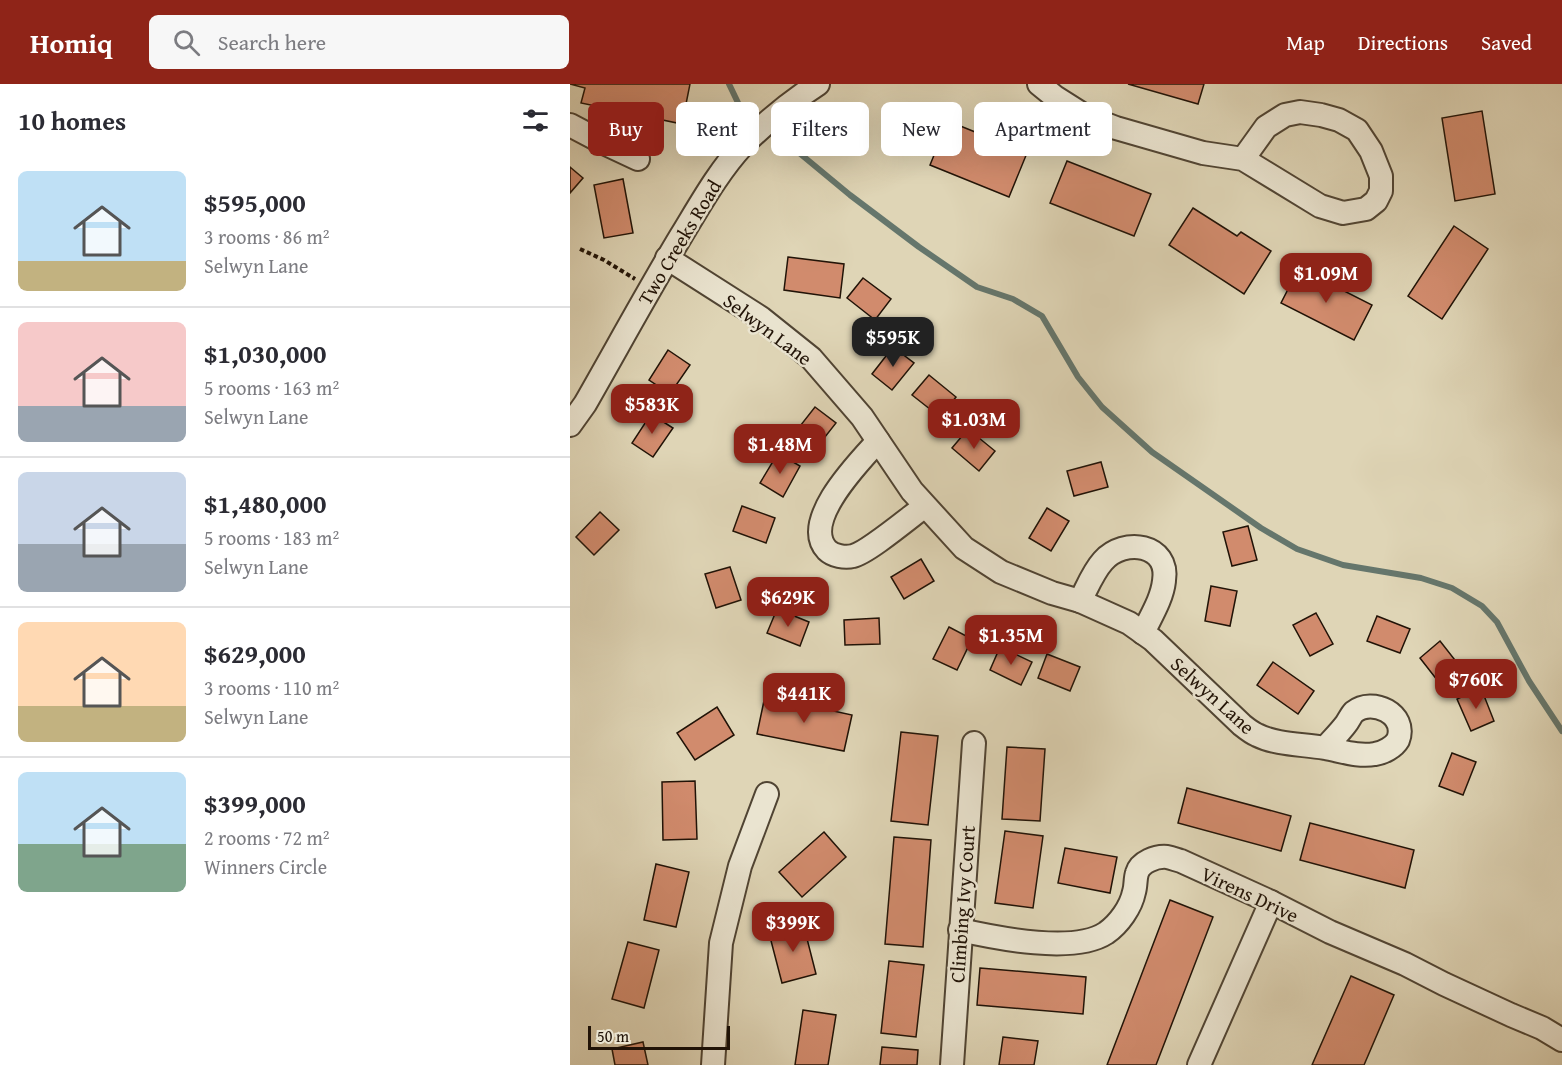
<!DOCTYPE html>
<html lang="en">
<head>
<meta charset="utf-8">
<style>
	:root { --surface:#fff; --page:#f7f7f7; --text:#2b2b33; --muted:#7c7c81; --line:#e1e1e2; --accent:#8f2418 }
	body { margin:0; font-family:"Gentium Book Plus",serif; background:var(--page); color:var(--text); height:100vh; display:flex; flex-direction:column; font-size:22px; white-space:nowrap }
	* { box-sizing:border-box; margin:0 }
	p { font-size:20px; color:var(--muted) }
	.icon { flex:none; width:33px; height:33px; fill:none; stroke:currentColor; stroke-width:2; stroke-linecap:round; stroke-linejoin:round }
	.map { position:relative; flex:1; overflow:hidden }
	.side { display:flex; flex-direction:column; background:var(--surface); width:570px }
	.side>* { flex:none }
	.banner { position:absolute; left:18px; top:18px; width:570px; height:54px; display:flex; gap:12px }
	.scale { position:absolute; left:18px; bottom:15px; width:142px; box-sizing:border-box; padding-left:6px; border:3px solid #211307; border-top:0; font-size:16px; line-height:21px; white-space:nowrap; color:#211307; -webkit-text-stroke:4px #eae4d0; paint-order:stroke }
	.price { position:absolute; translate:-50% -51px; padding:0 14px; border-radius:12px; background:var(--accent); color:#fff; font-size:20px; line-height:39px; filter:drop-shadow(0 2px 3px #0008) }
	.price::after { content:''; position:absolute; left:50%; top:36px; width:18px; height:14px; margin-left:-9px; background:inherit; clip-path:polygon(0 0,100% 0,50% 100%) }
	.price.on { background:#222; color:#fff }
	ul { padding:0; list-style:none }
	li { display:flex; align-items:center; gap:18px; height:150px; padding:0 18px }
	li+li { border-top:2px solid var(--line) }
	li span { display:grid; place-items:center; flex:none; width:168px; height:120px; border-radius:9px; color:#555 }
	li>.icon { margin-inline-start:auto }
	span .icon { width:72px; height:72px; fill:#fffc; stroke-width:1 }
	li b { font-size:26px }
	h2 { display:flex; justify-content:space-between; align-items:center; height:72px; padding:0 18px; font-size:26px }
	.pill { padding:0 21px; border-radius:9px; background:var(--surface); box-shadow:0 6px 24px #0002; font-size:21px; line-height:54px }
	.pill.on { background:var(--accent); color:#fff }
	header { display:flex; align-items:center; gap:36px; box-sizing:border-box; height:84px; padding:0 30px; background:var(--accent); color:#fff }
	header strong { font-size:28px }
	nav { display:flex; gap:33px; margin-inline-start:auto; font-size:21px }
	.search { width:420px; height:54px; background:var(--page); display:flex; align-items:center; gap:15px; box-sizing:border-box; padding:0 21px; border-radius:9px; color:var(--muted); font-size:22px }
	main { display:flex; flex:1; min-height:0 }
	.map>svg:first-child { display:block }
</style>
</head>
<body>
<header>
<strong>Homiq</strong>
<div class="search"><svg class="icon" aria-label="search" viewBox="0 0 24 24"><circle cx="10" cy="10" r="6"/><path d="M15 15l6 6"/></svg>Search here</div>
<nav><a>Map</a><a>Directions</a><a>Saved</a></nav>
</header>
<main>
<section class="side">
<h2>10 homes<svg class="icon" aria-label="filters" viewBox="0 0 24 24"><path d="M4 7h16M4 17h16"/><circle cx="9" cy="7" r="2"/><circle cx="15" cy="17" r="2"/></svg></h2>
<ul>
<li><span style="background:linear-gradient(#bfe0f5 75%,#c2b280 0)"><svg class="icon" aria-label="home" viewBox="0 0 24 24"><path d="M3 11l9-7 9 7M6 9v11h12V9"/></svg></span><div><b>$595,000</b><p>3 rooms · 86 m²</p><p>Selwyn Lane</p></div></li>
<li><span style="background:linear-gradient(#f6c9c9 70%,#9aa5b1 0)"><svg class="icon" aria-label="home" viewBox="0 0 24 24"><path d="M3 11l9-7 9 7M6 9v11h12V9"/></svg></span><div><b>$1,030,000</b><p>5 rooms · 163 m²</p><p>Selwyn Lane</p></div></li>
<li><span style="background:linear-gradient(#c9d6e8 60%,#9aa5b1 0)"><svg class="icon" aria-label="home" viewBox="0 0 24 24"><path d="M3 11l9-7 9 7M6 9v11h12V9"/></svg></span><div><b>$1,480,000</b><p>5 rooms · 183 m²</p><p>Selwyn Lane</p></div></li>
<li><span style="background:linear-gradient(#ffd9b3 70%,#c2b280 0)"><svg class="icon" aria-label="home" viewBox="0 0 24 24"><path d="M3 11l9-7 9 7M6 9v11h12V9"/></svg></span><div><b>$629,000</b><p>3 rooms · 110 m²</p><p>Selwyn Lane</p></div></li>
<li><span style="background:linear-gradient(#bfe0f5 60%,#7fa58c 0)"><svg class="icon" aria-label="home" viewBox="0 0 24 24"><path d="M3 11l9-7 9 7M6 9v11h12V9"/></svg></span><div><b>$399,000</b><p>2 rooms · 72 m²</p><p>Winners Circle</p></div></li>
</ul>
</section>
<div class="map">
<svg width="992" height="981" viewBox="0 0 992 981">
	<rect width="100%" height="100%" fill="#dfd5b6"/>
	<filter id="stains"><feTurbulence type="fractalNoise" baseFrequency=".00333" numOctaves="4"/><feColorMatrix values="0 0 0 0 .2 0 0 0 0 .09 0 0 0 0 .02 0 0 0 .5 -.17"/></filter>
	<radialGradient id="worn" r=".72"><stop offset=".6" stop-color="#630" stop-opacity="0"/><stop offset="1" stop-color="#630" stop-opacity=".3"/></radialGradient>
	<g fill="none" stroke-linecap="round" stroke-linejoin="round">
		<g stroke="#65766c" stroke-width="6">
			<path d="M159,0L171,25"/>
			<path d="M216,58L280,111L349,163L407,203L443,215L472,232L508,293L532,323L582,368L691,444L727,465L773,481L851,494L882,504L912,522L927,538L959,597L992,647"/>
		</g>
	</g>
	<g fill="#d18b6d" stroke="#211307" stroke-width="1.5">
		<path d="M0,0H120L112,40L11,19L15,4Z"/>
		<path d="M558,0H634L628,20Z"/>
		<path d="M912,27L925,110L885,117L872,34Z"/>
		<path d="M378,37L457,69L439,113L360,81Z"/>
		<path d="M497,77L581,110L564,152L480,119Z"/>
		<path d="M0,83L13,94L0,109Z"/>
		<path d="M53,95L63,149L34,154L24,101Z"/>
		<path d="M623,124L667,152L671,148L701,167L674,210L599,161Z"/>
		<path d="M884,142L918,165L872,235L838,212Z"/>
		<path d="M218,173L274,180L270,214L214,206Z"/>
		<path d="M729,184L802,221L784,256L711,219Z"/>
		<path d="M293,194L321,215L305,236L277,214Z"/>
		<path d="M323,263L344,279L322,306L302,290Z"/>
		<path d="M98,266L120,281L100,310L79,296Z"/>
		<path d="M359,291L386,313L370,333L342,311Z"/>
		<path d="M245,323L266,339L244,367L223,351Z"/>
		<path d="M81,330L103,344L83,373L62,359Z"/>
		<path d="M398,345L425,367L409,387L382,364Z"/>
		<path d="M208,369L230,382L213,413L190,399Z"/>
		<path d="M531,378L538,403L504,412L497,387Z"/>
		<path d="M172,422L205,434L196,459L163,447Z"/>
		<path d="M477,424L499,437L481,467L459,454Z"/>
		<path d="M30,428L49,446L24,471L6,453Z"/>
		<path d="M678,442L687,476L662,482L653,448Z"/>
		<path d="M351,475L364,497L334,515L321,493Z"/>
		<path d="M160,483L171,516L146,524L135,490Z"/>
		<path d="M641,502L667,507L660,542L635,537Z"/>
		<path d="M207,525L239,538L230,562L197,549Z"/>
		<path d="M746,529L763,560L740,572L723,541Z"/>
		<path d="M807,532L840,545L830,569L797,557Z"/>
		<path d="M309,534L310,560L275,561L274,536Z"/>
		<path d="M379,543L402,555L387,586L363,575Z"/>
		<path d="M870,557L892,585L871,601L850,574Z"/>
		<path d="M430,563L462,578L451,601L420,586Z"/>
		<path d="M477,570L510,583L500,607L468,594Z"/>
		<path d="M703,578L744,607L728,630L687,601Z"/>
		<path d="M911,604L924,637L901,647L887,615Z"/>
		<path d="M195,612L282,631L274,667L187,650Z"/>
		<path d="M147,623L164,651L125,676L107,649Z"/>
		<path d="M331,648L368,652L358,741L321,737Z"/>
		<path d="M437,663L475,665L470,737L432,735Z"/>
		<path d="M882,669L906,678L893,711L869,702Z"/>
		<path d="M125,697L127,755L93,756L92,698Z"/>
		<path d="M617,704L721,732L711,767L608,739Z"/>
		<path d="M740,739L844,766L835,804L730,776Z"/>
		<path d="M435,747L473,752L463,824L425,819Z"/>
		<path d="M254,748L276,773L232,813L209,788Z"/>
		<path d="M324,753L361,756L353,863L315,860Z"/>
		<path d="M495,764L547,773L540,809L488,799Z"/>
		<path d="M86,780L119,788L106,843L74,836Z"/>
		<path d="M600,816L643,833L586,981H537Z"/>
		<path d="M233,839L246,890L212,899L199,849Z"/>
		<path d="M58,858L89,866L74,924L42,915Z"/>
		<path d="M319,877L354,881L346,953L311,949Z"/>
		<path d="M410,884L516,893L513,930L407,921Z"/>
		<path d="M781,892L824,911L794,981H742Z"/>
		<path d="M233,926L266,931L258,981H225Z"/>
		<path d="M433,953L468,957L464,981H429Z"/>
		<path d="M73,958L78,981H45L42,965Z"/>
		<path d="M312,963L348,966L347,981H310Z"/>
	</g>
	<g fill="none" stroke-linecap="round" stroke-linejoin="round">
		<g stroke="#504433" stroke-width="26">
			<g id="minor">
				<path d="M469,0L485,13L515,32L546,44L633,69L673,75L750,122L773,129L796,125L806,117L811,107V92L801,67L787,46L769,36L751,31L730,28L715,31L696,43L673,75"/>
				<path d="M0,41L36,60L68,75"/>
				<path d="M97,174L191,234L241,274L292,333L342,407L394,464L431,488L482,509L510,517L559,539L583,556L672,641C677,645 682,649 687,651C707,661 733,660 755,664C772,667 788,673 805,670C813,669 824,663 828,656C838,630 802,613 784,628C781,631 779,636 776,640C770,648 762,656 755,664"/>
				<path d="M0,341L15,320C47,264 78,207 111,152C130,121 148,88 173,61C196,38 220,18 248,0"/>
				<path d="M308,357C290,377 230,437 257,466C263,472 275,474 283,472C297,469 340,433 355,422"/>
				<path d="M510,517C517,504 523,488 533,477C554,453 600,460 594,497C592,515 581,532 573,549"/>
				<path d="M390,846C426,854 504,870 536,849C549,840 561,823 564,808C566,802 565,795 567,789C570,778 586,772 597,773C602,774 607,776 611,777L701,818L760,848L835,880L874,900L941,931L972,944L992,956"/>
				<path d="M143,981L151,859L170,782L197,710"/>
				<path d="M382,981L404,659"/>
				<path d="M629,981L701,818"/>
			</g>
		</g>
		<path stroke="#211307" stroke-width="4" stroke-dasharray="4.5 3" stroke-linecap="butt" d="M10,165L34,176L65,195"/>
		<use href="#minor" stroke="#eae4d0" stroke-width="22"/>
	</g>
	<g text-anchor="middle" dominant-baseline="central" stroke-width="5" stroke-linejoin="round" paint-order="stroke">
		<g font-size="20" fill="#211307" stroke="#eae4d0">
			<text transform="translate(109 158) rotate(-59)">Two Creeks Road</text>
			<text transform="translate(198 245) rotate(37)">Selwyn Lane</text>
			<text transform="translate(643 611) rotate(42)">Selwyn Lane</text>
			<text transform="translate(680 810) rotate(25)">Virens Drive</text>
			<text transform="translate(392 820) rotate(-86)">Climbing Ivy Court</text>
		</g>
	</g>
	<rect width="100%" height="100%" filter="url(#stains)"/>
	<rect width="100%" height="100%" fill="url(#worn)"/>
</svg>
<div class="scale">50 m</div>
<b class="price" style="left:756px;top:220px">$1.09M</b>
<b class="price on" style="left:323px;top:284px">$595K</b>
<b class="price" style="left:82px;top:351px">$583K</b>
<b class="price" style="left:404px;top:366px">$1.03M</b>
<b class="price" style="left:210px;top:391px">$1.48M</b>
<b class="price" style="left:218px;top:544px">$629K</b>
<b class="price" style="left:441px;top:582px">$1.35M</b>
<b class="price" style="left:906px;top:626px">$760K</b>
<b class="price" style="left:234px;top:640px">$441K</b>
<b class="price" style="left:223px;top:869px">$399K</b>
<div class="banner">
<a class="pill on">Buy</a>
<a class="pill">Rent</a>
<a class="pill">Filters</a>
<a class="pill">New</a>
<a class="pill">Apartment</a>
</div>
</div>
</main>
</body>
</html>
